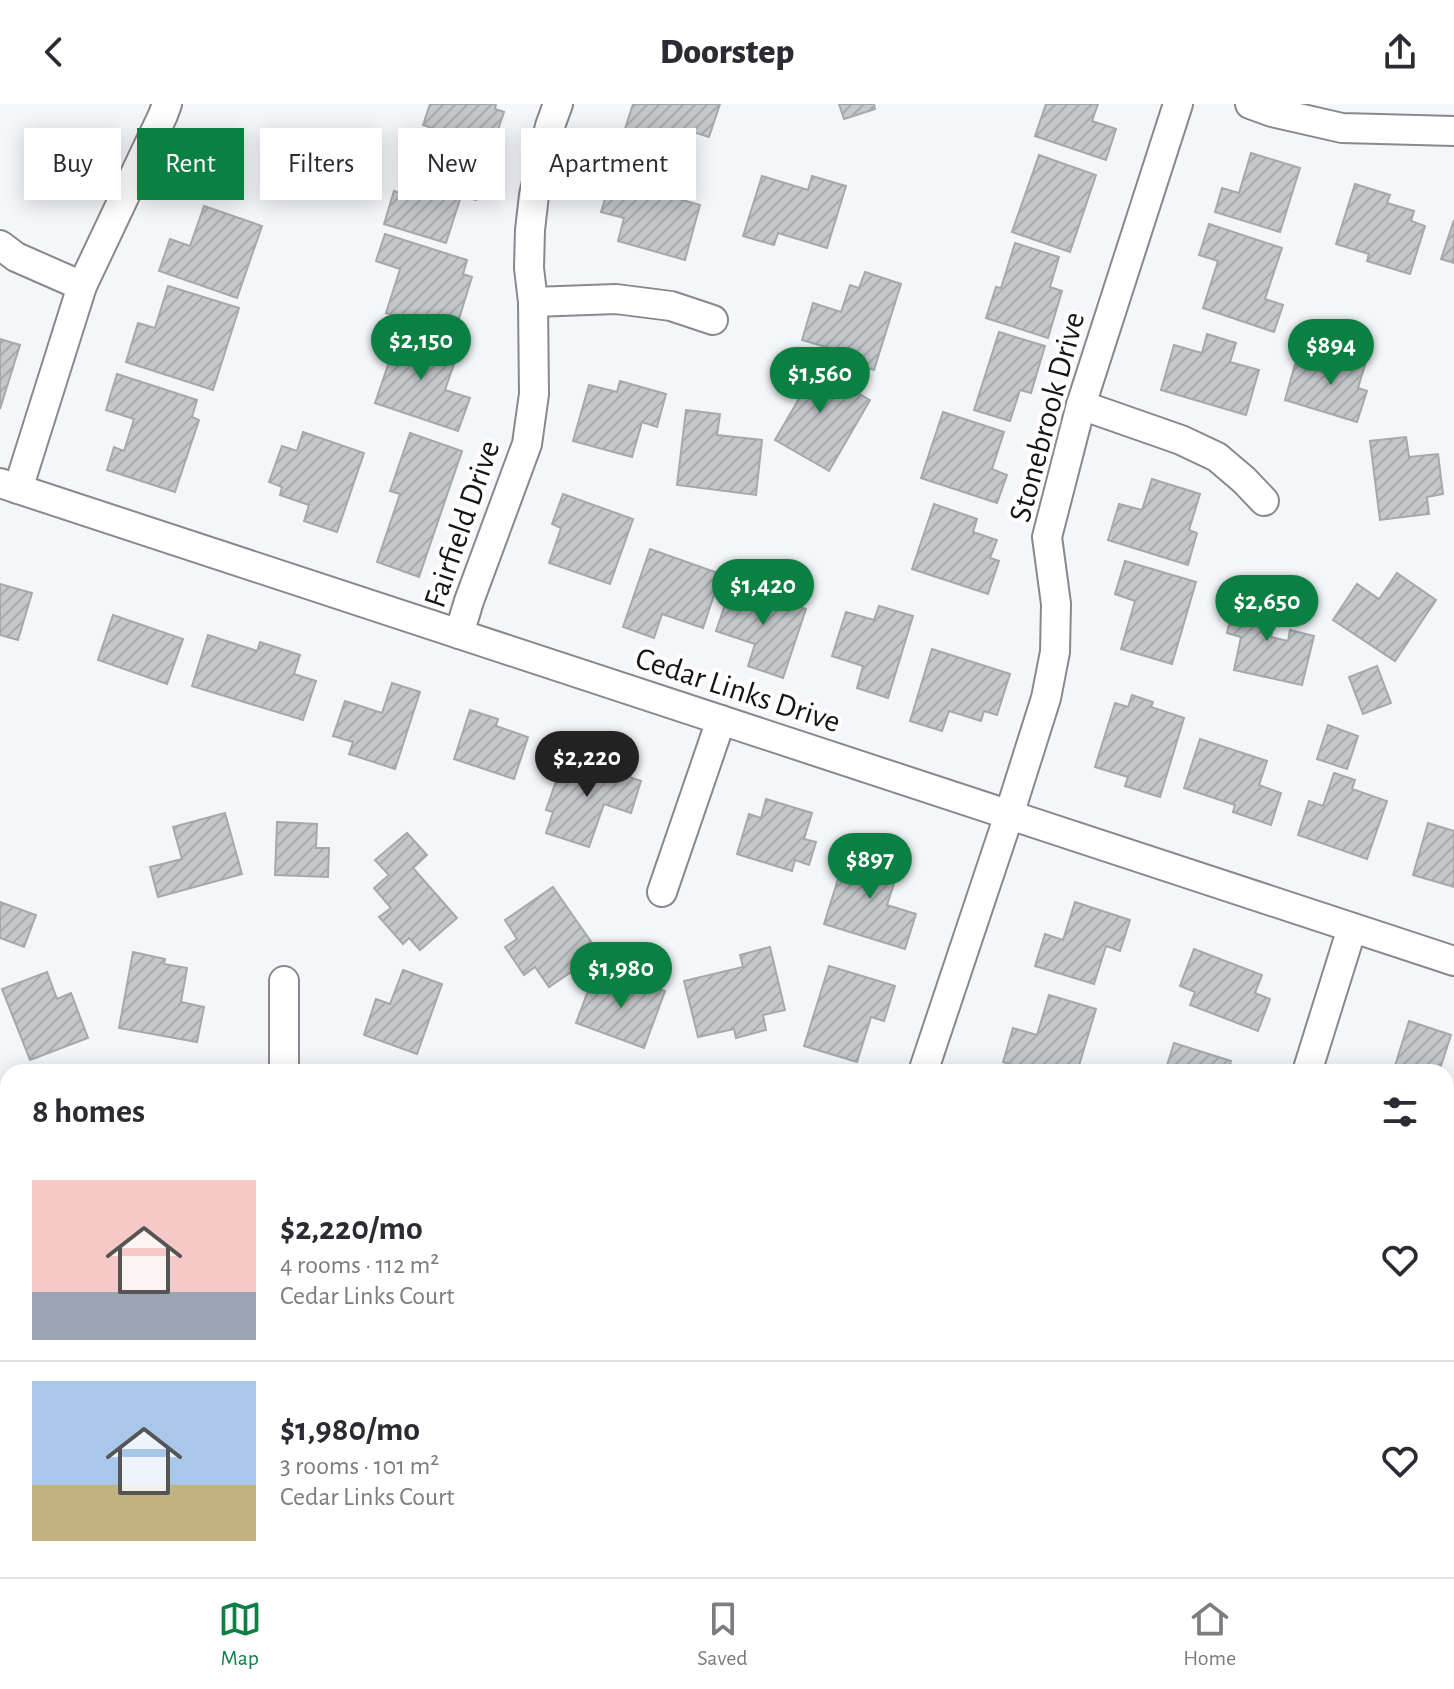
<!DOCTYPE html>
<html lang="en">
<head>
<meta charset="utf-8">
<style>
	:root { --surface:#fff; --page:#f7f7f7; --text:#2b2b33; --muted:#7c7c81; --line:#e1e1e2; --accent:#0b8043 }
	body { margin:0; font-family:"Alegreya Sans",sans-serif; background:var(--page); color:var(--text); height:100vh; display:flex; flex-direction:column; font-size:30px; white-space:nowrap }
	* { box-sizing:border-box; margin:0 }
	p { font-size:26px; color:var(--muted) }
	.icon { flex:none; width:44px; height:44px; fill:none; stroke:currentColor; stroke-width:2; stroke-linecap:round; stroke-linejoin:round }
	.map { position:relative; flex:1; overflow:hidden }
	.side { position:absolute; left:0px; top:960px; width:1454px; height:514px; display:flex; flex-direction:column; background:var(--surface); border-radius:24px 24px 0 0; box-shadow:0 4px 20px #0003 }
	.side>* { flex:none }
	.hud { position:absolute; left:24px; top:24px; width:800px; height:72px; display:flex; gap:16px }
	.price { position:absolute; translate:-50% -68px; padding:0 18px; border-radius:28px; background:var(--accent); color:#fff; font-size:26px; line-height:52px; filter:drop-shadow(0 2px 4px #0008) }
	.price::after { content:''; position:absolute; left:50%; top:48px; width:24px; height:18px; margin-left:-12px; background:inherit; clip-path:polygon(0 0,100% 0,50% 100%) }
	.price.current { background:#222; color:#fff }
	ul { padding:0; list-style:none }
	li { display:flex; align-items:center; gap:24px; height:200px; padding:0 32px }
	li+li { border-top:2px solid var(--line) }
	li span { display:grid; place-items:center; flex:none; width:224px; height:160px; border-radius:0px; color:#555 }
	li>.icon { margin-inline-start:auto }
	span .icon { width:96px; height:96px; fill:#fffc; stroke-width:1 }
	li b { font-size:34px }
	h2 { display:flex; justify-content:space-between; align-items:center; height:96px; padding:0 32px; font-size:34px }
	.chip { padding:0 28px; border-radius:0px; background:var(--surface); box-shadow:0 4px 20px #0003; font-size:28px; line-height:72px }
	.chip.current { background:var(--accent); color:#fff }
	header { display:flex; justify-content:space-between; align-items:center; height:104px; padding:0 32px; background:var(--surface); font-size:36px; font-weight:800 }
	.dock { display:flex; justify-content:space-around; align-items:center; height:112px; border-top:2px solid var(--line); background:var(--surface); font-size:22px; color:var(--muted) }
	.dock a { display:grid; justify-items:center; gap:4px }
	.dock .current { color:var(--accent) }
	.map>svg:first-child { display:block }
</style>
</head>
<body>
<header><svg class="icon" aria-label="back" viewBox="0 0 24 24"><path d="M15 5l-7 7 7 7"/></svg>Doorstep<svg class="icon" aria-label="share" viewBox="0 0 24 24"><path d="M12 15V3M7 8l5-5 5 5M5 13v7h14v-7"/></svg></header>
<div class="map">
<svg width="1454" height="1473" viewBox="0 0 1454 1473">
	<defs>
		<pattern id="building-hatch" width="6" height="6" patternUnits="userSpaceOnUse" patternTransform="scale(2)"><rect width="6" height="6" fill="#c6c7ca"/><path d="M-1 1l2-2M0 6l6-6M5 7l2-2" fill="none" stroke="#a9aaad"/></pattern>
	</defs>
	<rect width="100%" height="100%" fill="#f5f6fa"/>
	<g fill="url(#building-hatch)" stroke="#a7a8ac" stroke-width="2">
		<path d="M430,0H496L495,5L504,8L492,44L423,21Z"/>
		<path d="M633,0H720L709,33L687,26L675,62L619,43Z"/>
		<path d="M839,0H874L875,5L844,15Z"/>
		<path d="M1046,0H1098L1092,17L1116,25L1106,56L1035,32Z"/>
		<path d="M413,42L486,64L476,96L461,92L446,139L384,120L394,87L411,92L416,78L403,74Z"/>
		<path d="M1251,49L1300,64L1280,128L1215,108L1222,84L1239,89Z"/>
		<path d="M1039,51L1096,71L1070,148L1012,128Z"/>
		<path d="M762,72L808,86L812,72L846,82L827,144L778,129L774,141L743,132Z"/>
		<path d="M611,76L700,101L685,156L618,137L624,114L601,108Z"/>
		<path d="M1355,80L1390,91L1387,99L1414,107L1411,117L1425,122L1410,170L1367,157L1369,150L1336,140Z"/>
		<path d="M204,102L262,122L237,194L159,167L170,135L190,142Z"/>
		<path d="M1454,116V159L1441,155Z"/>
		<path d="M1209,120L1282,144L1265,195L1283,201L1274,228L1203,204L1218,157L1199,151Z"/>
		<path d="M385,130L467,156L463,170L472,173L454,231L386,209L400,165L376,157Z"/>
		<path d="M1015,139L1059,153L1050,183L1062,187L1048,234L986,214L996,183L1001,184Z"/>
		<path d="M865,168L901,180L874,266L831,253L833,245L802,236L813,199L841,208L850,181L859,184Z"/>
		<path d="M168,182L239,204L213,286L126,258L138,219L155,224Z"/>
		<path d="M395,226L458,248L445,286L470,294L458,327L375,299L389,258L384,256Z"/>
		<path d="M999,228L1045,242L1031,289L1020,286L1010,317L974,306Z"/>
		<path d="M1207,230L1236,239L1230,258L1259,266L1246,311L1161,286L1174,241L1202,249Z"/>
		<path d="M0,235L20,241L0,305Z"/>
		<path d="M1336,244L1367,254L1358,284L1367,287L1357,318L1285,296L1295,260L1329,270Z"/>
		<path d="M798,254L870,296L829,367L775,336L800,293L782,282Z"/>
		<path d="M117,270L197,296L192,313L199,316L175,388L107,366L114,343L124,347L134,315L106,306Z"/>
		<path d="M620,277L666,290L657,323L642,318L632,353L573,337L589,281L617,288Z"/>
		<path d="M686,306L720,310L717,331L762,336L756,391L677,381Z"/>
		<path d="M943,308L1004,328L992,365L1007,371L997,399L921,374Z"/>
		<path d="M303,328L364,349L337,428L304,417L309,401L280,391L282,383L269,378L282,342L297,347Z"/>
		<path d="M410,329L462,347L419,473L377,458L400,390L390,387Z"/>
		<path d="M1406,333L1409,353L1438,350L1443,390L1427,393L1429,410L1380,416L1370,337Z"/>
		<path d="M1152,375L1200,390L1189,426L1197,429L1188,461L1108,436L1119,400L1142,406Z"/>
		<path d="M563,390L633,415L610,480L549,459L561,424L552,420Z"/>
		<path d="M934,400L977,415L973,428L997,436L990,454L999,457L988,490L912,465Z"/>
		<path d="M650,445L721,470L703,524L662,510L654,534L623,523Z"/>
		<path d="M1125,457L1196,478L1172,560L1121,545L1135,497L1115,490Z"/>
		<path d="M1397,469L1436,496L1395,557L1333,516L1357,480L1379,495Z"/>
		<path d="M0,480L32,489L18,536L0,531Z"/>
		<path d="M732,480L806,505L783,574L748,562L755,540L716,527Z"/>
		<path d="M1236,490L1278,500L1271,533L1288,537L1290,526L1314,532L1302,581L1234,566L1241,533L1227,529Z"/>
		<path d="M879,502L913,512L888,594L857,584L863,562L832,552L846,508L874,516Z"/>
		<path d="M113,511L183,535L167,580L98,556Z"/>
		<path d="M208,531L257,547L260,538L300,551L294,570L316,577L303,616L192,582Z"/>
		<path d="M932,545L1010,570L997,611L984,607L981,617L949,607L942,627L910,617Z"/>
		<path d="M1377,562L1391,599L1363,610L1349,573Z"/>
		<path d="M392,579L420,588L395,665L349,650L353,638L333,632L345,597L382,609Z"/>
		<path d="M1132,591L1153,598L1151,603L1184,614L1160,693L1125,682L1128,673L1095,663L1115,599L1128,603Z"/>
		<path d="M470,606L498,615L496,622L528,633L514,675L454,655Z"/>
		<path d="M1328,621L1358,632L1347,665L1317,655Z"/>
		<path d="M1200,635L1267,657L1259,681L1281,689L1271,721L1233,708L1235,701L1184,684Z"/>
		<path d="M565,651L641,677L631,709L604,700L589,743L546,729L553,708L546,706Z"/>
		<path d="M1334,669L1355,676L1352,685L1387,697L1367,755L1298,731L1309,697L1323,702Z"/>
		<path d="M766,695L812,709L804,735L816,738L809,761L795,756L792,767L737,750L749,710L761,714Z"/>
		<path d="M225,709L242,770L158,793L150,763L182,755L173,723Z"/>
		<path d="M277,718L317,720L316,744H329L328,773L275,771Z"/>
		<path d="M1428,719L1454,727V783L1413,771Z"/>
		<path d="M407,729L427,751L413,764L457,814L420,846L409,834L403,840L379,813L391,804L374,784L389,771L375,756Z"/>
		<path d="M863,743L902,755L887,801L916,810L905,845L824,820L843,759L857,764Z"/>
		<path d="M553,783L599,849L549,883L535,863L524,871L505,843L517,835L505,816Z"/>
		<path d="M0,798L36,811L24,843L0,834Z"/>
		<path d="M1075,798L1130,816L1120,847L1106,842L1094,880L1035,862L1045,830L1063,836Z"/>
		<path d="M770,843L785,906L763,911L766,926L736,934L734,925L698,933L684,877L743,863L740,851Z"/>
		<path d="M1194,845L1262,871L1255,889L1270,895L1258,927L1190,901L1195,888L1180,882Z"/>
		<path d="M133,848L165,855L164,860L187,864L181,898L204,903L197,938L119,924Z"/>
		<path d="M829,862L895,882L884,917L871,913L857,958L804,942Z"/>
		<path d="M403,866L442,880L417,950L364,931L376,895L390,900Z"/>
		<path d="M47,868L57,895L71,889L88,934L30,956L2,885Z"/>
		<path d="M594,871L633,885L636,877L665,887L644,944L576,919Z"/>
		<path d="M1049,891L1096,905L1077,968H1037L1003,958L1013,924L1037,931Z"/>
		<path d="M1409,917L1451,931L1439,968H1393Z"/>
		<path d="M1174,939L1231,957L1228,968H1165Z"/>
		<path d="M208,962V968H165V966Z"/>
		<path d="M0,1086L8,1113V1118L0,1120Z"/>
		<path d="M8,1255V1320L0,1281V1256Z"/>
		<path d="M1454,1327V1363L1446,1358V1339Z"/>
		<path d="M484,1466H491L497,1473H476Z"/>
		<path d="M560,1466H619L615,1473H556Z"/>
		<path d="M810,1466H856L871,1473H807Z"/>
		<path d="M1014,1466H1077L1075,1473H1012Z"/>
		<path d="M1215,1466H1270L1268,1473H1213Z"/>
	</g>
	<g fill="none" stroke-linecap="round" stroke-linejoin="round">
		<g stroke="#88898d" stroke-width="32">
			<g id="minor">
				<path d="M1250,0L1272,8L1342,24L1454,27"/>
				<path d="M0,141L16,153L82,182"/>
				<path d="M533,198L616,195L671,202L713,216"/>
				<path d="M1081,301L1181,336L1217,353L1244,376L1264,397"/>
				<path d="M0,379L1454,857"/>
				<path d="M18,385L82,182L163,11L167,0"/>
				<path d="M459,530L469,497L527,340L534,290L533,198L529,164L530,126L534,91L550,22L558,0"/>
				<path d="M662,788L721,616"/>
				<path d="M284,968V877"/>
				<path d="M923,968L1009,711L1046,594L1055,548L1056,500L1047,433L1081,301L1178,0"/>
				<path d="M1307,968L1352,824"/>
				<path d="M0,1180L8,1176"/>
				<path d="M717,1473L723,1466"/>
				<path d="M1147,1473L1149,1466"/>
			</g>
		</g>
		<use href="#minor" stroke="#fff" stroke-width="28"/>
	</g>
	<g text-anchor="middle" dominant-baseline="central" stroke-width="8" stroke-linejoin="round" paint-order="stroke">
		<g font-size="32" fill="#141516" stroke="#fff">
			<text transform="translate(1047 313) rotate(-75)">Stonebrook Drive</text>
			<text transform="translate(462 420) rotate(-71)">Fairfield Drive</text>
			<text transform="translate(738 586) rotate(18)">Cedar Links Drive</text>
		</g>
	</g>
</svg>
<b class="price" style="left:421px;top:278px">$2,150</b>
<b class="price" style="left:1331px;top:283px">$894</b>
<b class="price" style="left:820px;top:311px">$1,560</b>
<b class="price" style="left:763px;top:523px">$1,420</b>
<b class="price" style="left:1267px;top:539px">$2,650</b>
<b class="price current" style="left:587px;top:695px">$2,220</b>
<b class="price" style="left:870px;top:797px">$897</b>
<b class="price" style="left:621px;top:906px">$1,980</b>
<div class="hud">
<a class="chip">Buy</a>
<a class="chip current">Rent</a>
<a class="chip">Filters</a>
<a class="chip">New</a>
<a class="chip">Apartment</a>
</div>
<section class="side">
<h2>8 homes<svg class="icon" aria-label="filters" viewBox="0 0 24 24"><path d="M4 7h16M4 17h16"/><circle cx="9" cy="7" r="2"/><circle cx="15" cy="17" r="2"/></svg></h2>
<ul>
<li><span style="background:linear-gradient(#f6c9c9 70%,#9aa5b1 0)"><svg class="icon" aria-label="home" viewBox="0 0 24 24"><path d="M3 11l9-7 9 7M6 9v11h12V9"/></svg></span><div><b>$2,220/mo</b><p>4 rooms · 112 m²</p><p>Cedar Links Court</p></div><svg class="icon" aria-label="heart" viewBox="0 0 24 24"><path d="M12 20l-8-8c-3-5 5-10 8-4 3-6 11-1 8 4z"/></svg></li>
<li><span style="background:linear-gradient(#a9c7e8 65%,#c2b280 0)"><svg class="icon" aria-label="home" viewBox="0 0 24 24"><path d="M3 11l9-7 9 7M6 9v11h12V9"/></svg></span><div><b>$1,980/mo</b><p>3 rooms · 101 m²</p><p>Cedar Links Court</p></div><svg class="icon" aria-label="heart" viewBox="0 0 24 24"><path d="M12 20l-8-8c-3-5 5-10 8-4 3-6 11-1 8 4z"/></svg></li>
</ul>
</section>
</div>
<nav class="dock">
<a class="current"><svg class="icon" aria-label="map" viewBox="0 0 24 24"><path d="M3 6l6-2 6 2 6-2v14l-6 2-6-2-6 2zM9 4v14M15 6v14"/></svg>Map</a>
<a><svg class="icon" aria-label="saved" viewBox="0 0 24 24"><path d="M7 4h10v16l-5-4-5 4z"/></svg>Saved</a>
<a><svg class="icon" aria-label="home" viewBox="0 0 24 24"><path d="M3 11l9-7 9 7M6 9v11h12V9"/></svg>Home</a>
</nav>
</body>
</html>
